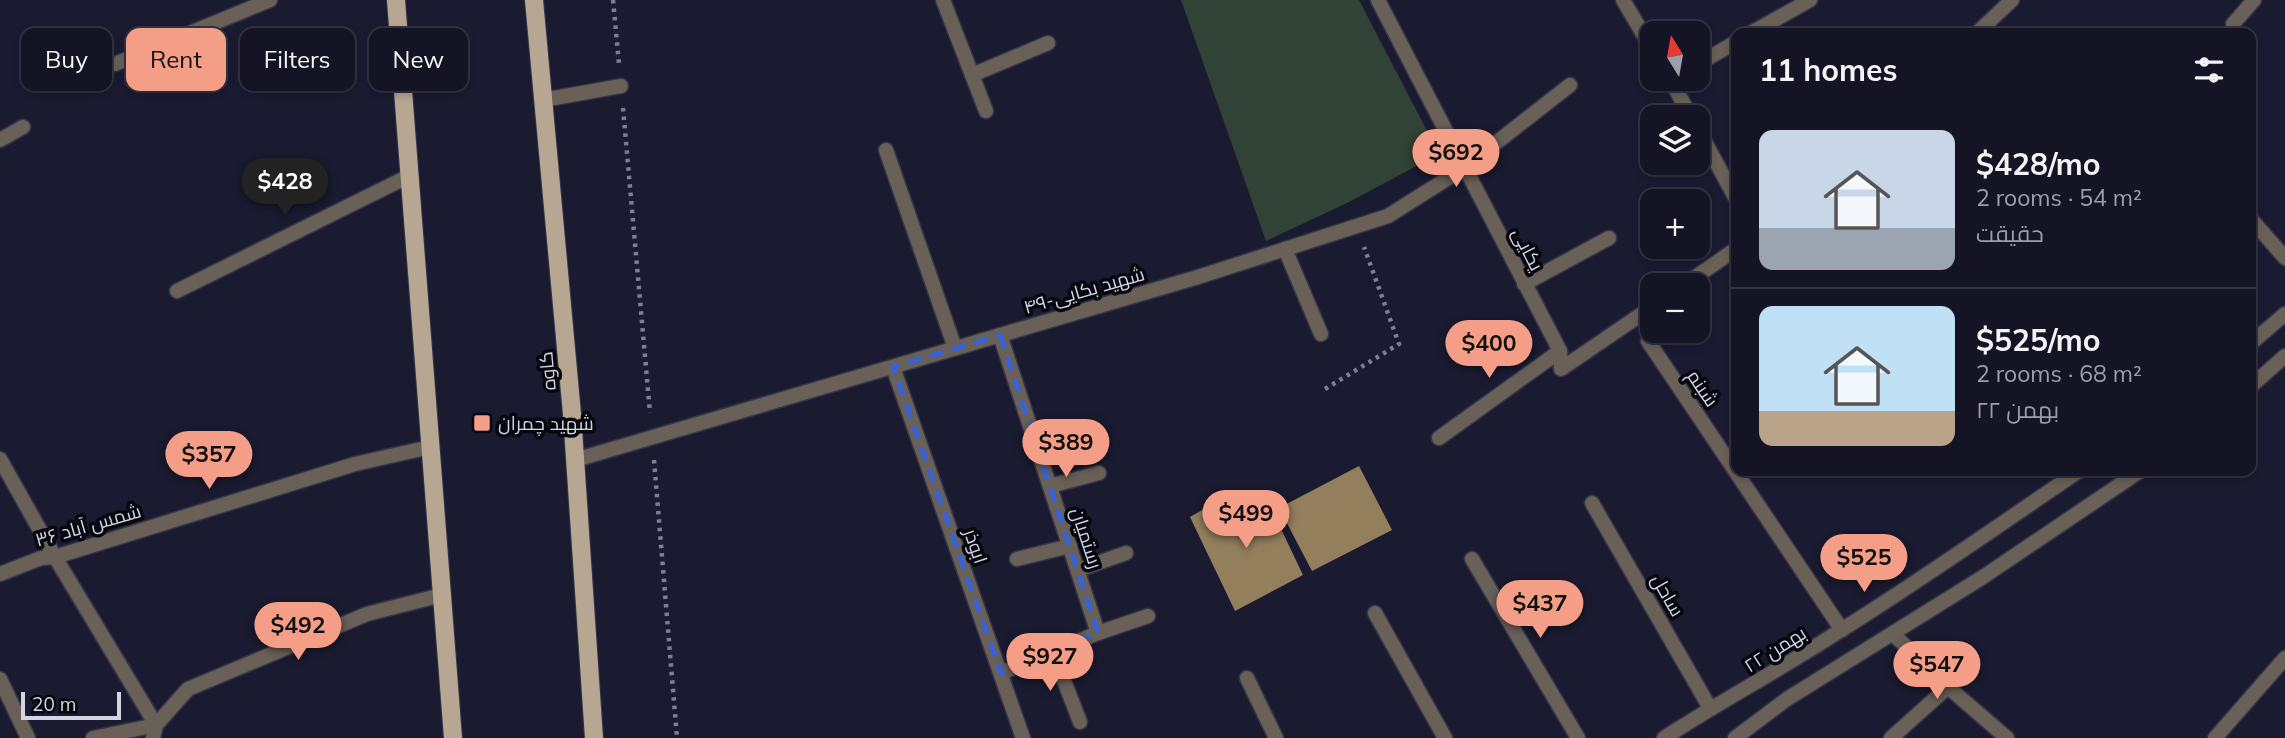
<!DOCTYPE html>
<html lang="en">
<head>
<meta charset="utf-8">
<style>
	:root { --surface:#141425; --page:#212132; --text:#f1f3f6; --muted:#9d9ea7; --line:#333342; --accent:#f49e88 }
	body { margin:0; font-family:Mulish,Cairo,sans-serif; background:var(--page); color:var(--text); height:100vh; display:flex; flex-direction:column; font-size:26px; white-space:nowrap }
	* { box-sizing:border-box; margin:0 }
	p { font-size:23px; color:var(--muted) }
	.icon { flex:none; width:38px; height:38px; fill:none; stroke:currentColor; stroke-width:2; stroke-linecap:round; stroke-linejoin:round }
	.map { position:relative; flex:1; overflow:hidden }
	.drawer { position:absolute; left:1731px; top:28px; width:525px; height:448px; display:flex; flex-direction:column; background:var(--surface); border-radius:14px; box-shadow:0 4px 10px #0003,0 0 0 2px var(--line) }
	.drawer>* { flex:none }
	.top-card { position:absolute; left:21px; top:28px; width:665px; height:63px; display:flex; gap:14px }
	.needle { width:46px; rotate:349deg }
	.tools { position:absolute; left:1640px; top:21px; display:grid; gap:14px }
	.tools a { display:grid; place-items:center; width:70px; height:70px; border-radius:14px; background:var(--surface); box-shadow:0 4px 10px #0003,0 0 0 2px var(--line); font-size:35px }
	.scale { position:absolute; left:21px; bottom:18px; width:100px; box-sizing:border-box; padding-left:7px; border:4px solid #d4d5e4; border-top:0; font-size:19px; line-height:24px; white-space:nowrap; color:#d4d5e4; -webkit-text-stroke:5px #070710; paint-order:stroke }
	.price { position:absolute; translate:-50% -60px; padding:0 16px; border-radius:24px; background:var(--accent); color:#111; font-size:23px; line-height:46px; filter:drop-shadow(0 2px 4px #0008) }
	.price::after { content:''; position:absolute; left:50%; top:42px; width:21px; height:16px; margin-left:-10px; background:inherit; clip-path:polygon(0 0,100% 0,50% 100%) }
	.price.active { background:#222; color:#fff }
	ul { padding:0; list-style:none }
	li { display:flex; align-items:center; gap:21px; height:175px; padding:0 28px }
	li+li { border-top:2px solid var(--line) }
	li span { display:grid; place-items:center; flex:none; width:196px; height:140px; border-radius:14px; color:#555 }
	li>.icon { margin-inline-start:auto }
	span .icon { width:84px; height:84px; fill:#fffc; stroke-width:1 }
	li b { font-size:30px }
	h2 { display:flex; justify-content:space-between; align-items:center; height:84px; padding:0 28px; font-size:30px }
	.chip { padding:0 24px; border-radius:14px; background:var(--surface); box-shadow:0 4px 10px #0003,0 0 0 2px var(--line); font-size:24px; line-height:63px }
	.chip.active { background:var(--accent); color:#111 }
	.map>svg:first-child { display:block }
</style>
</head>
<body>
<div class="map">
<svg width="2285" height="738" viewBox="0 0 2285 738">
	<rect width="100%" height="100%" fill="#1a1b31"/>
	<path fill="#314336" d="M1181,0H1359L1439,154L1349,202L1266,241Z"/>
	<g fill="#947f5d">
		<path d="M1359,466L1392,530L1312,571L1279,508Z"/>
		<path d="M1223,498L1271,508L1303,575L1235,611L1190,517Z"/>
	</g>
	<g fill="none" stroke-linecap="round" stroke-linejoin="round">
		<g stroke="#34354a" stroke-width="17">
			<g id="minor">
				<path d="M943,0L986,111"/>
				<path d="M1378,0L1560,351L1561,369L1652,307"/>
				<path d="M1623,0L1652,49"/>
				<path d="M2233,24L2254,0"/>
				<path d="M1751,33L1810,0"/>
				<path d="M1977,33L2012,0"/>
				<path d="M115,64L270,0"/>
				<path d="M1698,64L1736,42"/>
				<path d="M972,75L1048,43"/>
				<path d="M1670,79L1691,117"/>
				<path d="M543,100L621,86"/>
				<path d="M1698,129L1736,199"/>
				<path d="M0,140L23,127"/>
				<path d="M886,150L955,348"/>
				<path d="M2250,218L2285,258"/>
				<path d="M1285,249L1321,334"/>
				<path d="M1524,284L1609,238"/>
				<path d="M1684,285L1736,249"/>
				<path d="M177,291L409,176"/>
				<path d="M1000,335L1098,633"/>
				<path d="M1648,341L1842,630"/>
				<path d="M893,367L1023,738"/>
				<path d="M1439,438L1560,351"/>
				<path d="M0,459L55,557L156,725L93,738"/>
				<path d="M575,460L1198,277L1388,216L1464,168L1570,85"/>
				<path d="M1050,486L1099,473"/>
				<path d="M1592,503L1710,708"/>
				<path d="M1017,559L1070,546"/>
				<path d="M1472,559L1578,738"/>
				<path d="M1078,570L1126,553"/>
				<path d="M1375,613L1445,738"/>
				<path d="M1893,634L1948,687L2007,738"/>
				<path d="M1053,652L1080,722"/>
				<path d="M1001,673L1098,633L1148,616"/>
				<path d="M1247,678L1276,738"/>
				<path d="M0,679L28,738"/>
				<path d="M153,738L156,725L188,689L367,614L442,595"/>
				<path d="M1891,738L1948,687"/>
				<path d="M2215,738L2285,658"/>
			</g>
		</g>
		<g stroke="#34354a" stroke-width="17">
			<g id="tertiary">
				<path d="M2250,344L2285,314"/>
				<path d="M2250,387L2285,356"/>
				<path d="M0,574L41,558L55,557L355,464L430,447"/>
				<path d="M1664,738C1721,701 1781,669 1838,632C1920,581 1999,525 2079,471"/>
				<path d="M1735,738L1787,699L1983,577L2140,471"/>
			</g>
		</g>
		<g stroke="#34354a" stroke-width="20">
			<g id="primary">
				<path d="M396,0L453,738"/>
				<path d="M534,0L572,414L594,738"/>
			</g>
		</g>
		<g stroke="#7e7f91" stroke-width="4.5" stroke-dasharray="3.5 5" stroke-linecap="butt">
			<path d="M613,0L619,64"/>
			<path d="M623,108L650,413"/>
			<path d="M1325,389L1399,344L1364,247"/>
			<path d="M654,460L677,738"/>
		</g>
		<use href="#minor" stroke="#696157" stroke-width="14"/>
		<use href="#tertiary" stroke="#696157" stroke-width="14"/>
		<use href="#primary" stroke="#b7a691" stroke-width="18"/>
	</g>
	<path fill="none" stroke="#3862da" stroke-width="5" stroke-dasharray="14 9" stroke-linejoin="round" d="M1000,335L1098,633L1001,673L893,367Z"/>
	<rect fill="#f49e88" stroke="#070710" stroke-width="2.5" x="473" y="414" width="18" height="18" rx="3.5"/>
	<g text-anchor="middle" dominant-baseline="central" stroke-width="7" stroke-linejoin="round" paint-order="stroke">
		<g font-size="19" fill="#d4d5e4" stroke="#070710">
			<text transform="translate(1528 249) rotate(63)">یکایی</text>
			<text transform="translate(1084 290) rotate(-16)">۴۹-شهید بکایی</text>
			<text transform="translate(547 371) rotate(-95)">کاوه</text>
			<text transform="translate(1703 388) rotate(56)">شبنم</text>
			<text transform="translate(88 525) rotate(-16)">شمس آباد ۳۶</text>
			<text transform="translate(1087 538) rotate(72)">رستمیان</text>
			<text transform="translate(976 546) rotate(71)">ابوذر</text>
			<text transform="translate(1668 595) rotate(60)">ساحل</text>
			<text transform="translate(1775 649) rotate(-32)">۲۲ بهمن</text>
		</g>
		<g font-size="19" fill="#d4d5e4" stroke="#070710" text-anchor="start">
			<text x="498" y="423">شهید چمران</text>
		</g>
	</g>
</svg>
<div class="tools">
<a><svg class="needle" viewBox="-14 -14 28 28"><path d="M0-13l5 13h-10z" fill="#e53935"/><path d="M0 13l5-13h-10z" fill="#9d9ea7"/></svg></a>
<a><svg class="icon" aria-label="layers" viewBox="0 0 24 24"><path d="M12 4l9 5-9 5-9-5zM3 14l9 5 9-5"/></svg></a>
<a>+</a>
<a>−</a>
</div>
<div class="scale">20 m</div>
<b class="price" style="left:1456px;top:189px">$692</b>
<b class="price active" style="left:285px;top:218px">$428</b>
<b class="price" style="left:1489px;top:380px">$400</b>
<b class="price" style="left:1066px;top:479px">$389</b>
<b class="price" style="left:209px;top:491px">$357</b>
<b class="price" style="left:1246px;top:550px">$499</b>
<b class="price" style="left:1864px;top:594px">$525</b>
<b class="price" style="left:1540px;top:640px">$437</b>
<b class="price" style="left:298px;top:662px">$492</b>
<b class="price" style="left:1050px;top:693px">$927</b>
<b class="price" style="left:1937px;top:701px">$547</b>
<div class="top-card">
<a class="chip">Buy</a>
<a class="chip active">Rent</a>
<a class="chip">Filters</a>
<a class="chip">New</a>
</div>
<section class="drawer">
<h2>11 homes<svg class="icon" aria-label="filters" viewBox="0 0 24 24"><path d="M4 7h16M4 17h16"/><circle cx="9" cy="7" r="2"/><circle cx="15" cy="17" r="2"/></svg></h2>
<ul>
<li><span style="background:linear-gradient(#c9d6e8 70%,#9aa5b1 0)"><svg class="icon" aria-label="home" viewBox="0 0 24 24"><path d="M3 11l9-7 9 7M6 9v11h12V9"/></svg></span><div><b>$428/mo</b><p>2 rooms · 54 m²</p><p>حقیقت</p></div></li>
<li><span style="background:linear-gradient(#bfe0f5 75%,#b9a48a 0)"><svg class="icon" aria-label="home" viewBox="0 0 24 24"><path d="M3 11l9-7 9 7M6 9v11h12V9"/></svg></span><div><b>$525/mo</b><p>2 rooms · 68 m²</p><p>۲۲ بهمن</p></div></li>
</ul>
</section>
</div>
</body>
</html>
